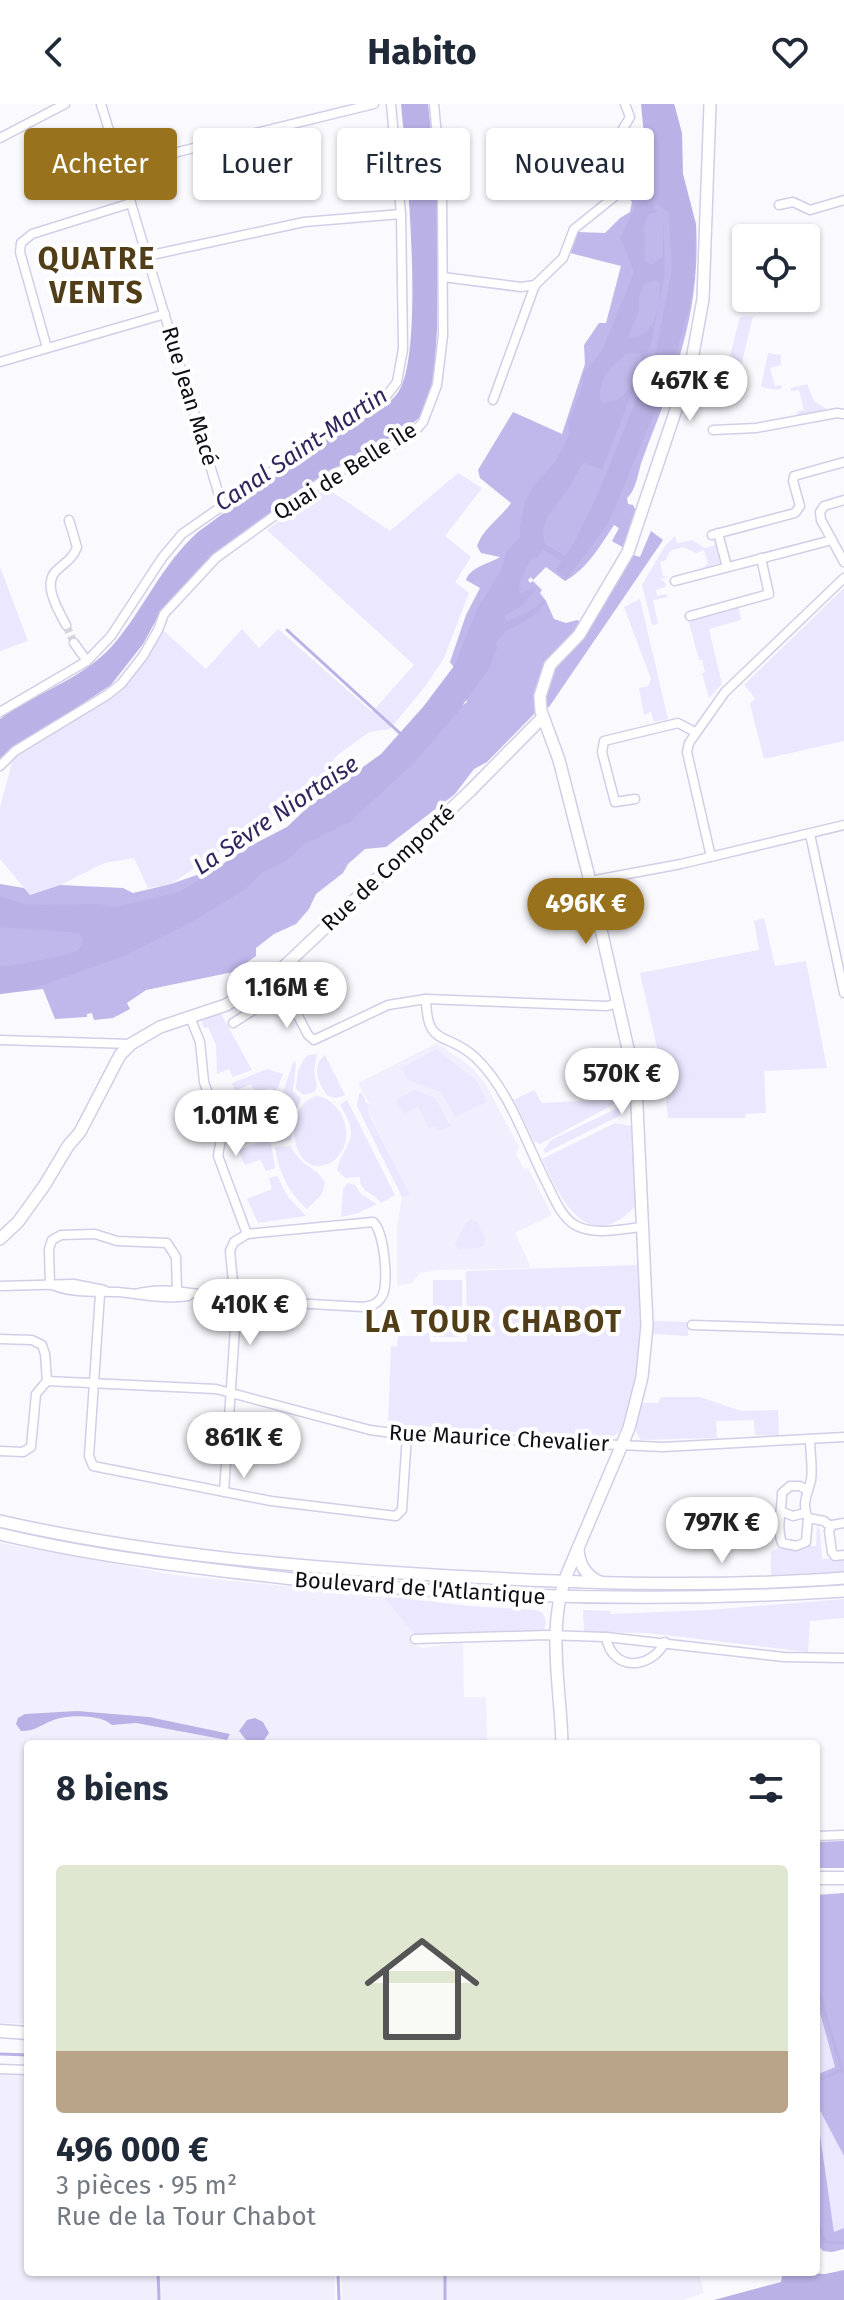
<!DOCTYPE html>
<html lang="fr">
<head>
<meta charset="utf-8">
<style>
	:root { --surface:#fff; --page:#f6f6f7; --text:#1f2937; --muted:#747a83; --line:#e0e1e3; --accent:#98721d }
	body { margin:0; font-family:"Fira Sans",sans-serif; background:var(--page); color:var(--text); height:100vh; display:flex; flex-direction:column; font-size:30px; white-space:nowrap }
	* { box-sizing:border-box; margin:0 }
	p { font-size:26px; color:var(--muted) }
	.icon { flex:none; width:44px; height:44px; fill:none; stroke:currentColor; stroke-width:2; stroke-linecap:round; stroke-linejoin:round }
	.map { position:relative; flex:1; overflow:hidden }
	.sheet { position:absolute; left:24px; top:1636px; width:796px; height:536px; display:flex; flex-direction:column; background:var(--surface); border-radius:8px; box-shadow:0 2px 6px #0004 }
	.sheet>* { flex:none }
	.hud { position:absolute; left:24px; top:24px; width:796px; height:72px; display:flex; gap:16px }
	.fabs { position:absolute; left:732px; top:120px; display:grid; gap:16px }
	.fabs a { display:grid; place-items:center; width:88px; height:88px; border-radius:8px; background:var(--surface); box-shadow:0 2px 6px #0004; font-size:40px }
	.price { position:absolute; translate:-50% -68px; padding:0 18px; border-radius:28px; background:#fff; color:#222; font-size:26px; line-height:52px; filter:drop-shadow(0 2px 4px #0008) }
	.price::after { content:''; position:absolute; left:50%; top:48px; width:24px; height:18px; margin-left:-12px; background:inherit; clip-path:polygon(0 0,100% 0,50% 100%) }
	.price.on { background:var(--accent); color:#fff }
	ul { padding:0; list-style:none }
	li { display:grid; align-content:center; gap:16px; height:424px; padding:0 32px }
	li+li { border-top:2px solid var(--line) }
	li span { display:grid; place-items:center; height:248px; border-radius:8px; color:#555 }
	li>.icon { margin-inline-start:auto }
	span .icon { width:144px; height:144px; fill:#fffc; stroke-width:1 }
	li b { font-size:34px }
	h2 { display:flex; justify-content:space-between; align-items:center; height:96px; padding:0 32px; font-size:34px }
	.pill { padding:0 28px; border-radius:8px; background:var(--surface); box-shadow:0 2px 6px #0004; font-size:28px; line-height:72px }
	.pill.on { background:var(--accent); color:#fff }
	header { display:flex; justify-content:space-between; align-items:center; height:104px; padding:0 32px; background:var(--surface); font-size:36px; font-weight:700 }
	.map>svg:first-child { display:block }
</style>
</head>
<body>
<header><svg class="icon" aria-label="back" viewBox="0 0 24 24"><path d="M15 5l-7 7 7 7"/></svg>Habito<svg class="icon" aria-label="heart" viewBox="0 0 24 24"><path d="M12 20l-8-8c-3-5 5-10 8-4 3-6 11-1 8 4z"/></svg></header>
<div class="map">
<svg width="844" height="2196" viewBox="0 0 844 2196">
	<rect width="100%" height="100%" fill="#faf9fe"/>
	<g fill="#f1effd">
		<path d="M437,939L470,962L485,979L519,1043L516,1050L524,1065L528,1064L552,1111L515,1129L531,1164L438,1166L420,1169L412,1179L397,1182V1122L402,1093L409,1090L369,1010L368,1004L370,1001L358,979Z"/>
		<path d="M0,1439L176,1471L382,1492L414,1530L415,1540L422,1544L463,1538L464,1593H486L487,1640H28V1920L0,1919Z"/>
		<path d="M0,1969L28,1970V2168H335V2196H0Z"/>
		<path d="M341,2168H699L704,2189L683,2196H342Z"/>
	</g>
	<g fill="#ebe7ff">
		<path d="M753,212L738,275H735L733,269L726,267L740,213Z"/>
		<path d="M768,249L781,251V261L770,264L775,282L781,281L782,284L777,286L761,283Z"/>
		<path d="M807,280L814,297L830,307L798,314L797,308L804,306L799,286L791,287V284Z"/>
		<path d="M458,369L482,384L445,432L471,453L455,478L469,489L444,554L427,580L390,625L369,628L335,653L323,675L293,698L171,780L148,784L134,754L104,759L60,781L30,791L0,755V704L13,654L127,580L163,526L206,565L242,525L259,544L278,525L372,608L414,561L267,426L325,383L390,427Z"/>
		<path d="M675,432L677,439L692,436L705,444L716,441L721,459L701,465L708,460L704,446L696,449L683,443L670,447L666,456L660,458L663,472L670,473L660,475L664,477L666,483L656,486L657,492L667,490L668,493L653,496L658,520L652,521L642,481L665,442Z"/>
		<path d="M0,463L28,537L0,547Z"/>
		<path d="M844,484V637L764,655L750,600L755,594L744,581Z"/>
		<path d="M640,495L668,615L654,618L651,608L644,611L639,584L648,582L651,575L624,503Z"/>
		<path d="M738,502L741,516L709,525L722,580L709,594L702,569L705,568L702,556H699L688,515Z"/>
		<path d="M764,814L775,862L806,857L827,964L764,967L766,1009L746,1010L745,1014H668L664,974L640,869L759,846L754,817Z"/>
		<path d="M220,908L252,966L233,973L229,965L217,970L216,941L208,923L204,924L200,914Z"/>
		<path d="M436,945L477,977L487,998L455,1013L441,988L408,976L402,964Z"/>
		<path d="M317,950L314,967L317,983L314,988L304,991L296,985C297,971 298,960 308,951Z"/>
		<path d="M325,951L345,991L336,994L328,992C318,980 311,962 325,951Z"/>
		<path d="M294,956L296,960L293,987L301,995L293,1013L291,1036L276,1039V1009Z"/>
		<path d="M267,965L283,970L276,988L270,984L256,990L251,980L235,987L232,979Z"/>
		<path d="M415,986L435,994L450,1022L438,1028L435,1022L429,1024L418,1003L404,1010L396,996Z"/>
		<path d="M534,986L542,999L615,995L618,998L540,1040L534,1037L514,996Z"/>
		<path d="M362,988L366,999L370,1001L368,1004L369,1011L410,1091L402,1093L357,1002L359,990Z"/>
		<path d="M317,992C338,996 350,1019 345,1040C342,1048 337,1055 330,1059C291,1078 280,1001 317,992Z"/>
		<path d="M276,993L270,1028L244,1037L240,1031L231,1034L221,999L228,996L238,1018L262,1008L260,1000Z"/>
		<path d="M347,996L395,1091L381,1099C373,1088 359,1088 360,1073L345,1074L337,1066C346,1035 362,1037 340,1001Z"/>
		<path d="M618,1004L621,1011L545,1049L543,1047L551,1036Z"/>
		<path d="M615,1019L633,1022L635,1103C629,1108 622,1115 615,1118C576,1137 555,1081 542,1055Z"/>
		<path d="M270,1034L275,1064L266,1067L260,1056L245,1061L238,1046Z"/>
		<path d="M291,1042C300,1063 316,1061 325,1079L322,1090L307,1105C288,1088 279,1068 275,1043Z"/>
		<path d="M277,1072L288,1093L306,1112L258,1119L247,1095L272,1085L269,1074Z"/>
		<path d="M348,1079L355,1081L361,1090L377,1100L358,1109L341,1113L343,1085Z"/>
		<path d="M471,1115L477,1117L485,1134L484,1141L479,1144L458,1145L455,1140L466,1119Z"/>
		<path d="M639,1161L641,1217L639,1259L626,1320L616,1331L605,1334L388,1320L391,1242L397,1243L398,1232H422V1229H429L430,1238H467L466,1167Z"/>
		<rect x="433" y="1176" width="29" height="57"/>
		<path d="M653,1217L689,1218L688,1232L653,1230Z"/>
		<path d="M661,1293H700L741,1307L778,1306L779,1331H755L754,1316L716,1317L717,1334L641,1336L635,1325L641,1299H658Z"/>
		<path d="M817,1421L820,1426L822,1455L844,1454V1468L771,1471V1448L782,1442H816Z"/>
		<path d="M382,1492L469,1502L536,1506L543,1509L546,1519L544,1526L414,1530Z"/>
		<path d="M844,1495V1514L810,1517L808,1548L648,1529L584,1528L583,1506L610,1507L611,1510L709,1506Z"/>
		<path d="M816,1895L835,1963L816,1971Z"/>
		<path d="M816,1999L844,2052V2124L834,2128Z"/>
	</g>
	<g fill="#c0b7eb">
		<path d="M633,33L644,36C645,53 644,91 657,100C660,103 664,104 668,107L670,117L696,120C701,211 674,272 643,354C638,366 637,386 627,394L628,400L633,401L636,407L624,444L612,437L619,424L614,421C600,442 588,464 565,477L546,463L533,476L531,473L528,476L530,479L533,477L542,486L540,489L546,497L554,515L566,519L577,516L582,519C556,553 534,557 537,607L487,658L474,665L455,690L386,743L365,745L348,760L343,769L316,790L309,805L296,820L274,830L256,844V852L233,868L146,886L127,899L130,905L113,914L94,916L92,909L87,910V913L55,915L43,885L0,890V780L24,784L30,791L60,781L123,784L133,789L171,780L268,746L467,598L460,572L450,558L466,511L480,484L466,476C470,463 489,460 500,453L481,449L477,442C484,423 499,416 511,399L480,374L478,366L513,308L562,330L585,260L584,241L599,219H606L621,162L570,149L577,128L605,129L620,114L630,108L632,98L627,92L628,85L644,72L639,67L641,46L629,37V34Z"/>
		<path d="M651,427L663,436L549,603L545,604L549,573L589,526L633,451L640,453Z"/>
		<path d="M844,1737V1764H816V1738Z"/>
		<path d="M844,1789V2052L816,1999V1971L835,1963L816,1895V1791Z"/>
		<path d="M816,2002L834,2128L844,2124V2145L832,2148L823,2147L816,2138Z"/>
	</g>
	<g fill="#bab2e6" fill-rule="evenodd">
		<path d="M401,0H428L438,91L437,225L434,275L430,293L419,314L404,326L324,371L211,452L161,507L143,540L111,581L0,654V615C36,588 82,576 113,541C144,505 162,460 198,428C239,398 279,367 321,339C343,324 381,310 397,290C426,253 406,52 401,0Z"/>
		<path d="M641,0H674L675,3L682,29L683,70L696,120L695,168L693,172L695,173L689,206L669,274L608,420L566,476L556,466L562,457L543,446L537,454L533,453C526,464 517,478 520,490L535,483L536,486L523,501L505,512V516L509,517L536,503L544,495L546,497L535,511L505,528L496,539L497,544L488,566L457,609L416,657L350,718L304,741L283,759L264,767L244,786L199,814L144,842L119,854L31,885L0,890V862C6,864 70,851 76,847C81,843 81,842 83,836L79,829L0,823V792L27,801L97,800L116,803L180,788L250,742L287,723L309,702L381,650L423,603L454,562L478,503L500,468L507,447L519,434L524,400L534,381L555,358L564,341L569,330L568,319L582,283L583,270L602,246L633,171V165L620,133L636,101L643,96L647,62ZM656,100L668,108L672,164L656,247L599,387L574,439L565,452L545,440C537,415 559,401 571,381C576,373 577,366 584,358L602,366L651,239L665,169L663,110V152L651,161L645,157L644,126L648,110L658,108L653,103ZM656,176L659,178C661,200 656,235 628,233L639,207V193L644,180ZM628,249L639,250L642,254C637,273 625,302 601,298C595,279 613,259 628,249Z"/>
		<path d="M77,1607L149,1613L230,1630L227,1636L136,1619L112,1621C101,1610 65,1610 51,1617C39,1622 35,1627 21,1627L16,1620L18,1614L25,1610Z"/>
		<path d="M255,1614L263,1618L269,1629L262,1639L246,1636L239,1627L247,1616Z"/>
		<path d="M844,2166V2196H714L781,2178L783,2168L825,2170Z"/>
	</g>
	<g fill="none" stroke-linecap="round" stroke-linejoin="round">
		<g stroke="#bab2e6" stroke-width="3">
			<path d="M287,526L403,632"/>
			<path d="M816,1879L842,1966"/>
			<path d="M0,1950L28,1951"/>
			<path d="M816,1977L842,1966L844,1968"/>
			<path d="M816,2112L823,2135L827,2138L844,2139"/>
			<path d="M158,2168L159,2196"/>
			<path d="M338,2168L339,2196"/>
			<path d="M445,2168V2196"/>
		</g>
		<path stroke="#d7d6db" stroke-width="8" stroke-dasharray="8 4" stroke-linecap="butt" d="M66,521L74,539"/>
		<g stroke="#d1cee7" stroke-width="11">
			<g id="street">
				<path d="M101,0L222,401"/>
				<path d="M0,34L65,0"/>
				<path d="M120,62L374,0"/>
				<path d="M779,101L793,98L810,106L844,96"/>
				<path d="M147,152L304,118L401,110"/>
				<path d="M443,173L521,183L535,181L563,154L574,125L624,85C638,67 628,46 623,25L630,13L625,0"/>
				<path d="M47,244L20,148L21,139L32,130L131,99"/>
				<path d="M0,258L165,210"/>
				<path d="M493,296L535,181"/>
				<path d="M713,326L756,324L837,309L844,310"/>
				<path d="M844,396L824,402L820,408L821,416L844,458"/>
				<path d="M718,429L727,463"/>
				<path d="M712,431L795,409L800,402L793,377L794,372L844,358"/>
				<path d="M675,477L832,436"/>
				<path d="M690,512L769,490L761,454"/>
				<path d="M66,521C59,507 42,481 56,467C65,458 73,455 77,443L69,416"/>
				<path d="M74,539L87,557"/>
				<path d="M0,608L87,557L111,532L162,454L182,430L317,336L384,295L397,278L403,245L401,110L391,0"/>
				<path d="M0,662L15,647L107,591L121,580L143,552L158,526L164,510L216,454L328,373L394,340L415,327L423,318L437,281L443,231L442,87L434,0"/>
				<path d="M635,695L615,698L602,648L604,637L678,619L695,628"/>
				<path d="M810,730L844,889"/>
				<path d="M711,753L687,648L689,639L725,588L844,474"/>
				<path d="M590,777L681,760L844,721"/>
				<path d="M276,870L308,931L314,936L388,901L426,895L607,902L618,899"/>
				<path d="M426,895C427,945 446,926 476,954C509,986 525,1036 545,1076C553,1091 560,1112 575,1121C595,1132 621,1125 642,1123"/>
				<path d="M190,913L200,938L204,978L222,1029L218,1052L247,1130L234,1138L230,1147L236,1209L224,1388"/>
				<path d="M233,919L285,886"/>
				<path d="M0,936L131,940"/>
				<path d="M50,1181L49,1145L52,1136L61,1131L95,1130L117,1137L167,1139L176,1153L177,1187"/>
				<path d="M0,1182L74,1180L104,1186"/>
				<path d="M55,1182C77,1190 96,1187 118,1188C142,1190 164,1196 188,1192"/>
				<path d="M100,1190L89,1352L93,1362L271,1397L396,1412L402,1406L407,1331"/>
				<path d="M135,1190C160,1183 186,1188 211,1192C223,1194 230,1198 242,1196L363,1203C370,1202 376,1201 381,1194C390,1183 384,1126 373,1118L247,1130"/>
				<path d="M692,1221L844,1226"/>
				<path d="M0,1235L32,1236L42,1241L45,1250L47,1277"/>
				<path d="M810,1335C810,1348 813,1364 811,1376C808,1389 801,1400 808,1414L824,1417L830,1422"/>
				<path d="M0,1347L23,1348L31,1343L36,1290L47,1277L216,1285L370,1326L407,1331L663,1343L844,1333"/>
				<path d="M805,1385L800,1382H790L782,1389C782,1406 776,1423 782,1439L796,1442L806,1438L808,1414"/>
				<path d="M783,1408L793,1412L805,1409"/>
				<path d="M844,1419L832,1421L829,1427L832,1448L835,1452L844,1451"/>
				<path d="M606,1533C612,1568 651,1566 665,1538"/>
				<path d="M415,1535L546,1531L606,1533L784,1553L844,1554"/>
				<path d="M816,1732L844,1731"/>
				<path d="M0,1965L28,1966"/>
			</g>
		</g>
		<g stroke="#d1cee7" stroke-width="14">
			<g id="secondary">
				<path d="M0,1135L18,1118L44,1082L68,1042L80,1028L120,951L131,940L160,923L226,901L276,870L470,687L543,613"/>
				<path d="M0,1417C148,1451 299,1463 450,1472C581,1479 713,1484 844,1474"/>
				<path d="M0,1430C97,1453 195,1464 293,1475C480,1494 657,1499 844,1487"/>
				<path d="M578,1445C579,1460 586,1472 600,1478"/>
				<path d="M562,1640C561,1586 546,1522 567,1470L629,1324L642,1273L647,1221L636,980L590,777L559,656L541,607L540,592L550,561L579,531L628,448L691,261L703,195L710,0"/>
			</g>
		</g>
		<g stroke="#d1cee7" stroke-width="15">
			<g id="primary">
				<path d="M816,1774H844"/>
				<path d="M0,1927L28,1929"/>
			</g>
		</g>
		<use href="#street" stroke="#fff" stroke-width="8"/>
		<use href="#secondary" stroke="#fff" stroke-width="11"/>
		<use href="#primary" stroke="#fff" stroke-width="12"/>
	</g>
	<g text-anchor="middle" dominant-baseline="central" stroke-width="8" stroke-linejoin="round" paint-order="stroke">
		<g font-size="22" fill="#0f0d16" stroke="#fff">
			<text transform="translate(190 292) rotate(73)">Rue Jean Macé</text>
			<text transform="translate(345 367) rotate(-32)">Quai de Belle Île</text>
			<text transform="translate(388 764) rotate(-43)">Rue de Comporté</text>
			<text transform="translate(499 1334) rotate(3)">Rue Maurice Chevalier</text>
			<text transform="translate(420 1484) rotate(4)">Boulevard de l'Atlantique</text>
		</g>
		<g font-size="24" font-style="italic" fill="#33235f" stroke="#fff">
			<text transform="translate(301 345) rotate(-34)">Canal Saint-Martin</text>
			<text transform="translate(276 711) rotate(-34)">La Sèvre Niortaise</text>
		</g>
		<g font-size="30" font-weight="bold" letter-spacing="2" fill="#513d17" stroke="#fff">
			<text x="97" y="155">QUATRE<tspan x="97" dy="34">VENTS</tspan></text>
			<text x="494" y="1218">LA TOUR CHABOT</text>
		</g>
	</g>
</svg>
<div class="fabs">
<a><svg class="icon" aria-label="locate" viewBox="0 0 24 24"><circle cx="12" cy="12" r="6"/><path d="M12 2v4M12 18v4M2 12h4M18 12h4"/></svg></a>
</div>
<b class="price" style="left:690px;top:319px">467K €</b>
<b class="price on" style="left:586px;top:842px">496K €</b>
<b class="price" style="left:287px;top:926px">1.16M €</b>
<b class="price" style="left:622px;top:1012px">570K €</b>
<b class="price" style="left:236px;top:1054px">1.01M €</b>
<b class="price" style="left:250px;top:1243px">410K €</b>
<b class="price" style="left:244px;top:1376px">861K €</b>
<b class="price" style="left:722px;top:1461px">797K €</b>
<div class="hud">
<a class="pill on">Acheter</a>
<a class="pill">Louer</a>
<a class="pill">Filtres</a>
<a class="pill">Nouveau</a>
</div>
<section class="sheet">
<h2>8 biens<svg class="icon" aria-label="filters" viewBox="0 0 24 24"><path d="M4 7h16M4 17h16"/><circle cx="9" cy="7" r="2"/><circle cx="15" cy="17" r="2"/></svg></h2>
<ul>
<li><span style="background:linear-gradient(#dfe7d0 75%,#b9a48a 0)"><svg class="icon" aria-label="home" viewBox="0 0 24 24"><path d="M3 11l9-7 9 7M6 9v11h12V9"/></svg></span><div><b>496 000 €</b><p>3 pièces · 95 m²</p><p>Rue de la Tour Chabot</p></div></li>
</ul>
</section>
</div>
</body>
</html>
